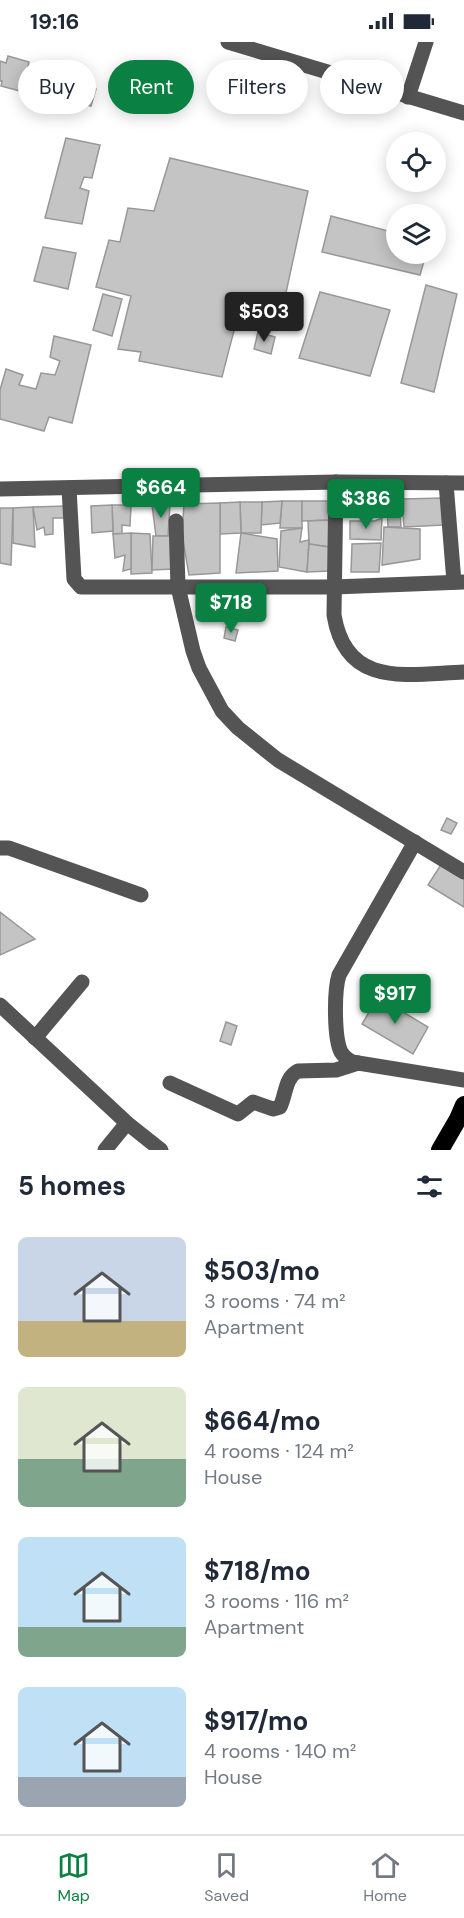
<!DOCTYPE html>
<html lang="en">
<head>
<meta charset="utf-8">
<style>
	:root { --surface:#fff; --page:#f2f2f3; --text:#1f2937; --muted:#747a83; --line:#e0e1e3; --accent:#0b8043 }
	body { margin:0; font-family:"DM Sans",sans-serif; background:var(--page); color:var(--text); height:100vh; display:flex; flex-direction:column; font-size:22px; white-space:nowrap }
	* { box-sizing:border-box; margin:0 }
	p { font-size:20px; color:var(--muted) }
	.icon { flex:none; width:33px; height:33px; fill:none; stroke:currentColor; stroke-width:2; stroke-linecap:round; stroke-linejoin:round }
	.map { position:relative; height:1108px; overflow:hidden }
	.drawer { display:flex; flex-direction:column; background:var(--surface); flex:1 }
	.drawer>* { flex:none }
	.guide { position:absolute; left:18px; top:18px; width:429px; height:54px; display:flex; gap:12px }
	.fabs { position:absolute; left:386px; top:90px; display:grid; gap:12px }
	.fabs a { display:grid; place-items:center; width:60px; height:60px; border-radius:50%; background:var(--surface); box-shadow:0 3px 15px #0003; font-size:30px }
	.price { position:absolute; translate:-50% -51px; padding:0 14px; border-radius:6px; background:var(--accent); color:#fff; font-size:20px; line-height:39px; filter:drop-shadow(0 2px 3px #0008) }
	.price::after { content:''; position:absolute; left:50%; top:36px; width:18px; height:14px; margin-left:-9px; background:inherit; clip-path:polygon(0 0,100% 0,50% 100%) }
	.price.active { background:#222; color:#fff }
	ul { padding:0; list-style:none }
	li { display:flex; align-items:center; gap:18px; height:150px; padding:0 18px }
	li span { display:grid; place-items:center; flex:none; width:168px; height:120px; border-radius:9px; color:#555 }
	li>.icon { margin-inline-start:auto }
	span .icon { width:72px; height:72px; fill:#fffc; stroke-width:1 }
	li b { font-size:26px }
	h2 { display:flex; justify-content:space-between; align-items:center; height:72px; padding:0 18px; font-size:26px }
	.chip { padding:0 21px; border-radius:27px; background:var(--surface); box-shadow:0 3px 15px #0003; font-size:21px; line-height:54px }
	.chip.active { background:var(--accent); color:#fff }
	.status { display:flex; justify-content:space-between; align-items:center; height:42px; padding:0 30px; background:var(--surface); direction:ltr }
	.status svg { height:16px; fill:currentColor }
	.tabs { display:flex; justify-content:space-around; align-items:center; height:84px; border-top:2px solid var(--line); background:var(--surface); font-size:16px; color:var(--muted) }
	.tabs a { display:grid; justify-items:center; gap:3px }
	.tabs .active { color:var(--accent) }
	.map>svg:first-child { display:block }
</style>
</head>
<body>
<div class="status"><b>19:16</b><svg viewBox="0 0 49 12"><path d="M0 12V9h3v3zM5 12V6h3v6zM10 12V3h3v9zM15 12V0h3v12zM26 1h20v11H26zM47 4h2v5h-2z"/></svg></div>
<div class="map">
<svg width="464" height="1108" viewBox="0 0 464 1108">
	<rect width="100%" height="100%" fill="#fff"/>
	<g fill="#c4c4c4" stroke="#989898" stroke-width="1.5">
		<path d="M8,14L29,20L27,28L36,31L32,45L22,43L20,49L1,44L2,39H0V19L6,21Z"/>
		<path d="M68,31L86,36L84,44L96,47L91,64L79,61L78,66L60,61L61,58L48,55L54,34L66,37Z"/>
		<path d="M66,96L100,103L92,136L84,135L80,146L89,149L82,182L45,176Z"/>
		<path d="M170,116L308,149L279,283L237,277L222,335L139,319L141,310L118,307L131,254L96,245L109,198L120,200L128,166L154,169Z"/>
		<path d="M331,174L396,191V212H426L420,233L322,210Z"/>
		<path d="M43,205L76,211L68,247L34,239Z"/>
		<path d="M426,243L457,252L434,350L401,341Z"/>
		<path d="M320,250L390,268L370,334L299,316Z"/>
		<path d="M103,252L122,257L112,294L93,288Z"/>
		<path d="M258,290L275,295L271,312L254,307Z"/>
		<path d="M54,294L91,303L72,381L49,375L44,389L0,377V348L6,327L23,333L19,343L36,347L41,331L55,333L60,319L50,315Z"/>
		<path d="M380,449V468L346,474L347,451Z"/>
		<path d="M443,456V483L404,485L402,457Z"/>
		<path d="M387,457H399L401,485H388Z"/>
		<path d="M282,459H302V486H280Z"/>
		<path d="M282,459L280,481L261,483L262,460Z"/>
		<path d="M302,459H330L329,478L302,479Z"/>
		<path d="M240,460H262L261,491H241Z"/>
		<path d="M240,460L241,491L220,492V461Z"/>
		<path d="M220,461V531L189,533L182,493L184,462Z"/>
		<path d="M170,462L168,494H156L152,463Z"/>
		<path d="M112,463H131L130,484L122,483V492H113Z"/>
		<path d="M112,463L113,489L92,491L91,464Z"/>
		<path d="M66,464L65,476H53V492L45,493L44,485L37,488L33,465Z"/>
		<path d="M33,465L35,505L13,501V466Z"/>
		<path d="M0,466H13L11,523L0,521Z"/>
		<path d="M382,476L381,498L350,497V479H375Z"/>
		<path d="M329,478V505L309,502L308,479Z"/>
		<path d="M384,485L420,487V517L382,523Z"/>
		<path d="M302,486L300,500L309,498L307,530L279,525L281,489Z"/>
		<path d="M131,491L150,492L152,531L131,532Z"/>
		<path d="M131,491V527L123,529L125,513L115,516L113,492Z"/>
		<path d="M241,491L277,497L278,529L236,531Z"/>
		<path d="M153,494H172L173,527L152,528Z"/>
		<path d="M381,501L379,530H351L352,502Z"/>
		<path d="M309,502L329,505L330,529L307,530Z"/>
		<path d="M226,585L238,588L235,599L224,596Z"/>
		<path d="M447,776L457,781L451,792L441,788Z"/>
		<path d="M442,821L464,835V865L428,843Z"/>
		<path d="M0,870L35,897L0,913Z"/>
		<path d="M378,955L428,985L413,1012L362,982Z"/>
		<path d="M226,980L237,984L231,1003L220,999Z"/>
	</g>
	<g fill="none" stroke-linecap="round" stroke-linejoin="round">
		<g stroke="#545454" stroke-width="15">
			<path d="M228,0L464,71"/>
			<path d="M408,55L426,0"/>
			<path d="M336,440L334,573C346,647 408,632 464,630"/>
			<path d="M446,441L454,540"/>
			<path d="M69,446L74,537L81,545H334L464,540"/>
			<path d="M0,447L336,440L464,441"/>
			<path d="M176,479L178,545L193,609L199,626L222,669L238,686L278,718L464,830"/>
			<path d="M415,800L339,933C334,949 334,996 341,1010C344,1015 347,1017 352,1020L464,1038"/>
			<path d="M0,806H9L141,853"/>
			<path d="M0,963L127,1081L161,1108"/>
			<path d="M35,996L82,940"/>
			<path d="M170,1041L238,1072L253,1060L273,1067L280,1065C286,1053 285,1035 298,1029L336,1028L358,1021"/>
			<path d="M105,1108L127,1081"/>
		</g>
		<path stroke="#000" stroke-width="18" d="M440,1108L458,1077L464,1063"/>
	</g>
</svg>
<div class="fabs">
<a><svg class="icon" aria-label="locate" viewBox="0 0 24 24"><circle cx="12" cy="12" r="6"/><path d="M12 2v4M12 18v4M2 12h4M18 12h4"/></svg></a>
<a><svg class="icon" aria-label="layers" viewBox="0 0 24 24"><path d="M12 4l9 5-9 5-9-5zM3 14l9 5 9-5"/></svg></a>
</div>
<b class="price active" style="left:264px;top:301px">$503</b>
<b class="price" style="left:161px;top:477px">$664</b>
<b class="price" style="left:366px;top:488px">$386</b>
<b class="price" style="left:231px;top:592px">$718</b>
<b class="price" style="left:395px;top:983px">$917</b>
<div class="guide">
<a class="chip">Buy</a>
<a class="chip active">Rent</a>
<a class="chip">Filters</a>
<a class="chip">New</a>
</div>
</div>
<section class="drawer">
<h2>5 homes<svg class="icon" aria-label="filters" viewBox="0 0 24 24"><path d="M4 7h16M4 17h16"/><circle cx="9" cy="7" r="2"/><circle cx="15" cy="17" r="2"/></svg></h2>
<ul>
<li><span style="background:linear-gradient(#c9d6e8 70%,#c2b280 0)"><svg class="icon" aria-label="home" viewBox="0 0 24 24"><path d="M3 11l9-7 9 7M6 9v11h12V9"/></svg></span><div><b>$503/mo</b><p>3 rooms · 74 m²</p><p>Apartment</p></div></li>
<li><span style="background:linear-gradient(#dfe7d0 60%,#7fa58c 0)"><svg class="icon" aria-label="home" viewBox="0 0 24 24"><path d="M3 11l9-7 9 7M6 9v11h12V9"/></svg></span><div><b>$664/mo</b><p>4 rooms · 124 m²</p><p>House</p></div></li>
<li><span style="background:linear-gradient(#bfe0f5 75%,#7fa58c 0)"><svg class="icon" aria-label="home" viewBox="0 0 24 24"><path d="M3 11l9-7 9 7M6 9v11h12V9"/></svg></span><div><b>$718/mo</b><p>3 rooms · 116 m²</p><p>Apartment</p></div></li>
<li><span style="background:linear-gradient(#bfe0f5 75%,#9aa5b1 0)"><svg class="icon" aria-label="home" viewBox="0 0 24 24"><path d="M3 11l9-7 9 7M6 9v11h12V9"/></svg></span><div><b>$917/mo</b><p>4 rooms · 140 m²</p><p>House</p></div></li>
</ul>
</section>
<nav class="tabs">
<a class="active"><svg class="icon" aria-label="map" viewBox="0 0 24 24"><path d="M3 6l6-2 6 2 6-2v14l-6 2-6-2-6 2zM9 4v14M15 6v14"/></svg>Map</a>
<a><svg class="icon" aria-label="saved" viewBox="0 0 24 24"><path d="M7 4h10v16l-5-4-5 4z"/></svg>Saved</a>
<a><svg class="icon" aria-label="home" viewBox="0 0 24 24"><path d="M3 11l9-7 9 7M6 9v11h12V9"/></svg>Home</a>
</nav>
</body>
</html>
